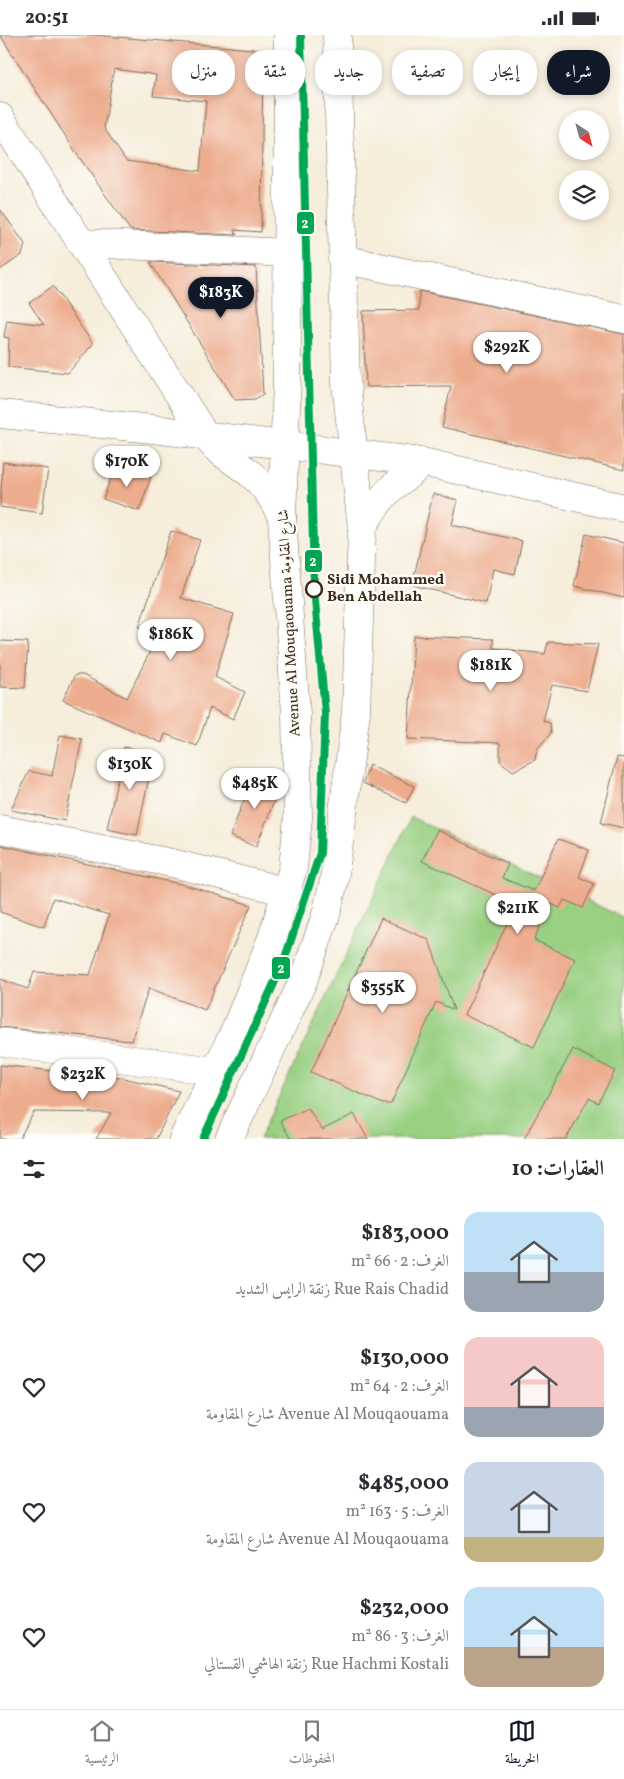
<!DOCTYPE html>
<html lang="ar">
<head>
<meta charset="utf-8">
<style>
	:root { --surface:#fff; --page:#f7f7f7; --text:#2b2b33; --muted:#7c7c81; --line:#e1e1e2; --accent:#111827 }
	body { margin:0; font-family:Vollkorn,Amiri,serif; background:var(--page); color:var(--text); direction:rtl; height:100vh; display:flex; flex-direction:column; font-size:19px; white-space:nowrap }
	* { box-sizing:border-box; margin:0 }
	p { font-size:16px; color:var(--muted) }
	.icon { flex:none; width:28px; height:28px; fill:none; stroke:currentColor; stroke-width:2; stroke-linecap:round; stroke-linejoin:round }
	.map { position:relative; height:1104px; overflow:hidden; direction:ltr }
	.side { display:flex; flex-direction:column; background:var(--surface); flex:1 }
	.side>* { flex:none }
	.top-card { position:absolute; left:15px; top:15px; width:595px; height:45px; direction:rtl; display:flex; gap:10px }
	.needle { width:32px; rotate:144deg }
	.tools { position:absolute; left:559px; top:75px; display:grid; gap:10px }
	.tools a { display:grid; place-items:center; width:50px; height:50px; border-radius:50%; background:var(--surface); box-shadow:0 2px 8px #0003; font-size:25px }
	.price { position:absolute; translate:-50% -42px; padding:0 11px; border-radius:18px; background:#fff; color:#222; font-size:16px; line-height:32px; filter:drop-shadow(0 1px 2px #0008) }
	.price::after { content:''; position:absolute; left:50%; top:30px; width:15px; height:11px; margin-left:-8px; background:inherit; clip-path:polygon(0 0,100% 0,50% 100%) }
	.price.selected { background:var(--accent); color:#fff }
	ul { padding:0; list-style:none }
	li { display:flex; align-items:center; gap:15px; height:125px; padding:0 20px }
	li span { display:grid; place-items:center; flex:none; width:140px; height:100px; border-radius:15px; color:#555 }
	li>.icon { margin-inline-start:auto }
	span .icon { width:60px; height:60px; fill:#fffc; stroke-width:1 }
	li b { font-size:21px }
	h2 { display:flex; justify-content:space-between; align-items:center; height:60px; padding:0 20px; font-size:21px }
	.pill { padding:0 18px; border-radius:20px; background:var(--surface); box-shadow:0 2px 8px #0003; font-size:18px; line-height:45px }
	.pill.selected { background:var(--accent); color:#fff }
	.status { display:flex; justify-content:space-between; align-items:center; height:35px; padding:0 25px; background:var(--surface); direction:ltr }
	.status svg { height:14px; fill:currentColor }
	.menu { display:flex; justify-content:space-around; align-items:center; height:70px; border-top:1px solid var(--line); background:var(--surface); font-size:14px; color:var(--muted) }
	.menu a { display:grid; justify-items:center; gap:2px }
	.menu .selected { color:var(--accent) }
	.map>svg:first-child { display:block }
</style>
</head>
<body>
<div class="status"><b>20:51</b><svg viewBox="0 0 49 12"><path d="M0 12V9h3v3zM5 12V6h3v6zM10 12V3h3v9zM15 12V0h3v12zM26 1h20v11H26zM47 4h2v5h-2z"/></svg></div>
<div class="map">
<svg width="624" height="1104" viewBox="0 0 624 1104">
	<rect width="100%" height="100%" fill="#fdfcf7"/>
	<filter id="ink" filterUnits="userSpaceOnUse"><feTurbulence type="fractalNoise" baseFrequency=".02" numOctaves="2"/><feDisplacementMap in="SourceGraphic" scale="10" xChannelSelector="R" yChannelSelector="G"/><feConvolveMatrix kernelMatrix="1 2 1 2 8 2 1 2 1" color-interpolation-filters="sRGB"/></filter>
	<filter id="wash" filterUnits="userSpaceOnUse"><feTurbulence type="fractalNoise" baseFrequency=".0096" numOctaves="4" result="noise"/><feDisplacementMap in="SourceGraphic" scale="20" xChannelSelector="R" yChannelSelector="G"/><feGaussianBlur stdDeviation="1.12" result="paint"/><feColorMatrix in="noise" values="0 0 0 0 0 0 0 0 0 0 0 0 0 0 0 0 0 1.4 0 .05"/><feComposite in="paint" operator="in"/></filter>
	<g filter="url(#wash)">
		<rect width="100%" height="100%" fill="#f6edda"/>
		<path fill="#99d082" stroke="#6a7d50" d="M411,782L624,883V1104H259Z"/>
		<g id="blocks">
			<g fill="#edac8d" fill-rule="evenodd">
				<path d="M0,0H95L263,15L261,197L234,195L237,200L130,195L79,122ZM114,34L156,40L153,61L206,66L200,136L126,126L104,93Z"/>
				<path d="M0,174L25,209L22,220L0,235Z"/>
				<path d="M150,227L256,232L263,359L255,364L235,365Z"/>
				<path d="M53,251L93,309L68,338L8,332L9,303L4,302L7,285L44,290L29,268Z"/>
				<path d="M419,256L624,299V435L442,392L451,351L366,352L363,276L419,275Z"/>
				<path d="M3,427L48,434L42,478L0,472Z"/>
				<path d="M116,429L151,442L139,476L103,464Z"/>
				<path d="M433,459L458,465L452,490L522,506L515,539L493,534L486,568L412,550Z"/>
				<path d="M171,496L200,505L181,563L234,579L215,642L245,657L233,684L210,673L197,711L165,699L162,708L63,665L75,640H83L127,663L159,598L139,592Z"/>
				<path d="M586,499L624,508V563L574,551Z"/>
				<path d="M414,601L493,604V613L545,619L548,607L598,609L587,656L552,650L543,686L550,688L551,698L537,714L535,725L513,736L500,726V708L408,704Z"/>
				<path d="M0,606L28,607L25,653L0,652Z"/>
				<path d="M60,700L82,704L65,786L11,775L29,736L52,741Z"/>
				<path d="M124,712L154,718L137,800L107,794Z"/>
				<path d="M617,722L624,723V793L601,788Z"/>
				<path d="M369,730L414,751L406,768L363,748Z"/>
				<path d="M254,739L281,749L256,812L230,801Z"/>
				<path d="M437,795L508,829L502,843L534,856L558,804L589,815L579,842L594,849L583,873L564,865L560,873L549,868L534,905L575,924L534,1012L464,980L510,882L503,880L509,866L422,826Z"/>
				<path d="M0,810L185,850L251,870L205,975L149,953L131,1006L0,992V944L28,954L34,937L90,940L109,880L53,863L44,892L0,877Z"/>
				<path d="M381,883L429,905L454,975L436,967L391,1069H383L311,1037Z"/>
				<path d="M573,1014L615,1036L598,1068L589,1063L566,1104H524Z"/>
				<path d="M0,1030L97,1041L98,1037L179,1056L156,1104H96L111,1078L34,1077L19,1104H0Z"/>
				<path d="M308,1073L322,1095L354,1079L368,1104H291L280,1086Z"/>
			</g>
		</g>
	</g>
	<g filter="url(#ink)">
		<use href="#blocks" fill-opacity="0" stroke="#7c6e60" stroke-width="1"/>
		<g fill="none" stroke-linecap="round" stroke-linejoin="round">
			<g stroke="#7c6e60" stroke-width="29">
				<g id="street">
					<path d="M82,208L288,218"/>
					<path d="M342,224L624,284"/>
					<path d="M0,794L172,828L288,857"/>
					<path d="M0,1007L216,1036"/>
				</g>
			</g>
			<g stroke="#7c6e60" stroke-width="29">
				<g id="secondary">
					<path d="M0,82L205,400C218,419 236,426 253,441C266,452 275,467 282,483"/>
					<path d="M0,379L153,394L422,427L624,473"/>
					<path d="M362,494C371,477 381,462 395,450C405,442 415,437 422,427"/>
					<path d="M183,1104L236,993L272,903L293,833L298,783L296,679L282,483L287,343L288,0"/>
					<path d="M229,1104L303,946L326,880L334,846L356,677L362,494L346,348L337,0"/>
				</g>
			</g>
			<use href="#street" stroke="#fff" stroke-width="28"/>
			<use href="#secondary" stroke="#fff" stroke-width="28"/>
			<g stroke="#fdfcf7" stroke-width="11">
				<path id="tram-1" d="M203,1104L283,929L320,818L325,678L314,554L301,0"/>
			</g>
			<use href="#tram-1" stroke="#00a651" stroke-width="8"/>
		</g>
	</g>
	<circle fill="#fdfcf7" stroke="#3b2a1e" stroke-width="2.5" cx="314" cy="554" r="8"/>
	<g text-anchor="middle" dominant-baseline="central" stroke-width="5" stroke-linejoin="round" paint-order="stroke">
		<g font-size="15" font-weight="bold" fill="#3b2a1e" stroke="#fdfcf7" text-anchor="start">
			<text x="327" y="545">Sidi Mohammed<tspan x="327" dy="17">Ben Abdellah</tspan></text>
		</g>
		<g font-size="15" fill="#3b2a1e" stroke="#fdfcf7">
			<text transform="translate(290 588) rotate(-93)">Avenue Al Mouqaouama شارع المقاومة</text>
		</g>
	</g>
	<g stroke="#fdfcf7" stroke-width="2">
		<rect x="296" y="176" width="19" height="24" rx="5" fill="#00a651"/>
		<rect x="304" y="514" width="19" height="24" rx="5" fill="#00a651"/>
		<rect x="271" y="921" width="20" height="24" rx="5" fill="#00a651"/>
	</g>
	<g font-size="14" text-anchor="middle" font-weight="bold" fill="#fff">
		<text x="305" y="193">2</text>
		<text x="313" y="531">2</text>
		<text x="281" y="938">2</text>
	</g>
</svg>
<div class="tools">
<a><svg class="needle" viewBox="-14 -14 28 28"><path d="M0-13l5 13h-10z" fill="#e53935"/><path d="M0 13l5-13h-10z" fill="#7c7c81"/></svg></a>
<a><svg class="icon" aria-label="layers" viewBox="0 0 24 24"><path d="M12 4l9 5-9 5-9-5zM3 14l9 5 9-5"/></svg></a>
</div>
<b class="price selected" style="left:221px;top:284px">$183K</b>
<b class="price" style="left:507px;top:339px">$292K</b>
<b class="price" style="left:127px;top:453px">$170K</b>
<b class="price" style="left:171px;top:626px">$186K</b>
<b class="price" style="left:491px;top:657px">$181K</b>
<b class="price" style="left:130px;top:756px">$130K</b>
<b class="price" style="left:255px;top:775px">$485K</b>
<b class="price" style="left:518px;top:900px">$211K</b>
<b class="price" style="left:383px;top:979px">$355K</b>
<b class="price" style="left:83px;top:1066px">$232K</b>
<div class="top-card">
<a class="pill selected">شراء</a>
<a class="pill">إيجار</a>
<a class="pill">تصفية</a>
<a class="pill">جديد</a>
<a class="pill">شقة</a>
<a class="pill">منزل</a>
</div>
</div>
<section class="side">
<h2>العقارات: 10<svg class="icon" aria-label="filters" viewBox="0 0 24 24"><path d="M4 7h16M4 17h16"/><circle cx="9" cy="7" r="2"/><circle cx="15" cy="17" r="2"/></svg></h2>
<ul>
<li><span style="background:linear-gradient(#bfe0f5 60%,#9aa5b1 0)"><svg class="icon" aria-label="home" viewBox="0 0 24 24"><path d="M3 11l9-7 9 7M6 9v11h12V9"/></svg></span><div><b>$183,000</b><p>الغرف: 2 · 66 m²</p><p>Rue Rais Chadid زنقة الرايس الشديد</p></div><svg class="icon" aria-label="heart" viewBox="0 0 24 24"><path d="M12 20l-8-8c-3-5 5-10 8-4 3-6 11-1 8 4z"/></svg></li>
<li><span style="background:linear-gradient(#f6c9c9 70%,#9aa5b1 0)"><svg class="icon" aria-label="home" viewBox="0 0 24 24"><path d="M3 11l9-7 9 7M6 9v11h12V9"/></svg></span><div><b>$130,000</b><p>الغرف: 2 · 64 m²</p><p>Avenue Al Mouqaouama شارع المقاومة</p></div><svg class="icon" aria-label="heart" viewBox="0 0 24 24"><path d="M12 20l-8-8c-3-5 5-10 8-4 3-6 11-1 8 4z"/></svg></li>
<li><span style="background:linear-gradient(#c9d6e8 75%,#c2b280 0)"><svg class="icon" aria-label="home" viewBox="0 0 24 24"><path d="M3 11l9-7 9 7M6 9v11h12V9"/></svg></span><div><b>$485,000</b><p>الغرف: 5 · 163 m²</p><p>Avenue Al Mouqaouama شارع المقاومة</p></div><svg class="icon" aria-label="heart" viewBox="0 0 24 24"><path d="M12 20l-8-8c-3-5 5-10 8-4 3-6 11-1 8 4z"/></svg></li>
<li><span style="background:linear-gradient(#bfe0f5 60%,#b9a48a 0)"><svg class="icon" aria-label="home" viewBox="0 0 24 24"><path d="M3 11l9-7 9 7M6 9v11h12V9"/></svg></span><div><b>$232,000</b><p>الغرف: 3 · 86 m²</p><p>Rue Hachmi Kostali زنقة الهاشمي القستالي</p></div><svg class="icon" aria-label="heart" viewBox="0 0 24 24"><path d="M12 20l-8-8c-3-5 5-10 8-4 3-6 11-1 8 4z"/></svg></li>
</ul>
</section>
<nav class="menu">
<a class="selected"><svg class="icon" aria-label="map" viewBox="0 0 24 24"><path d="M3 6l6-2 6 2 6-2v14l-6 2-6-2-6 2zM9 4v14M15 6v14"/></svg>الخريطة</a>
<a><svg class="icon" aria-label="saved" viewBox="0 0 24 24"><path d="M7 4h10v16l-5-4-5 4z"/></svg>المحفوظات</a>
<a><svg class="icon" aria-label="home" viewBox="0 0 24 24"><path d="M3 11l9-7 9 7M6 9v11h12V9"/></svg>الرئيسية</a>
</nav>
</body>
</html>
